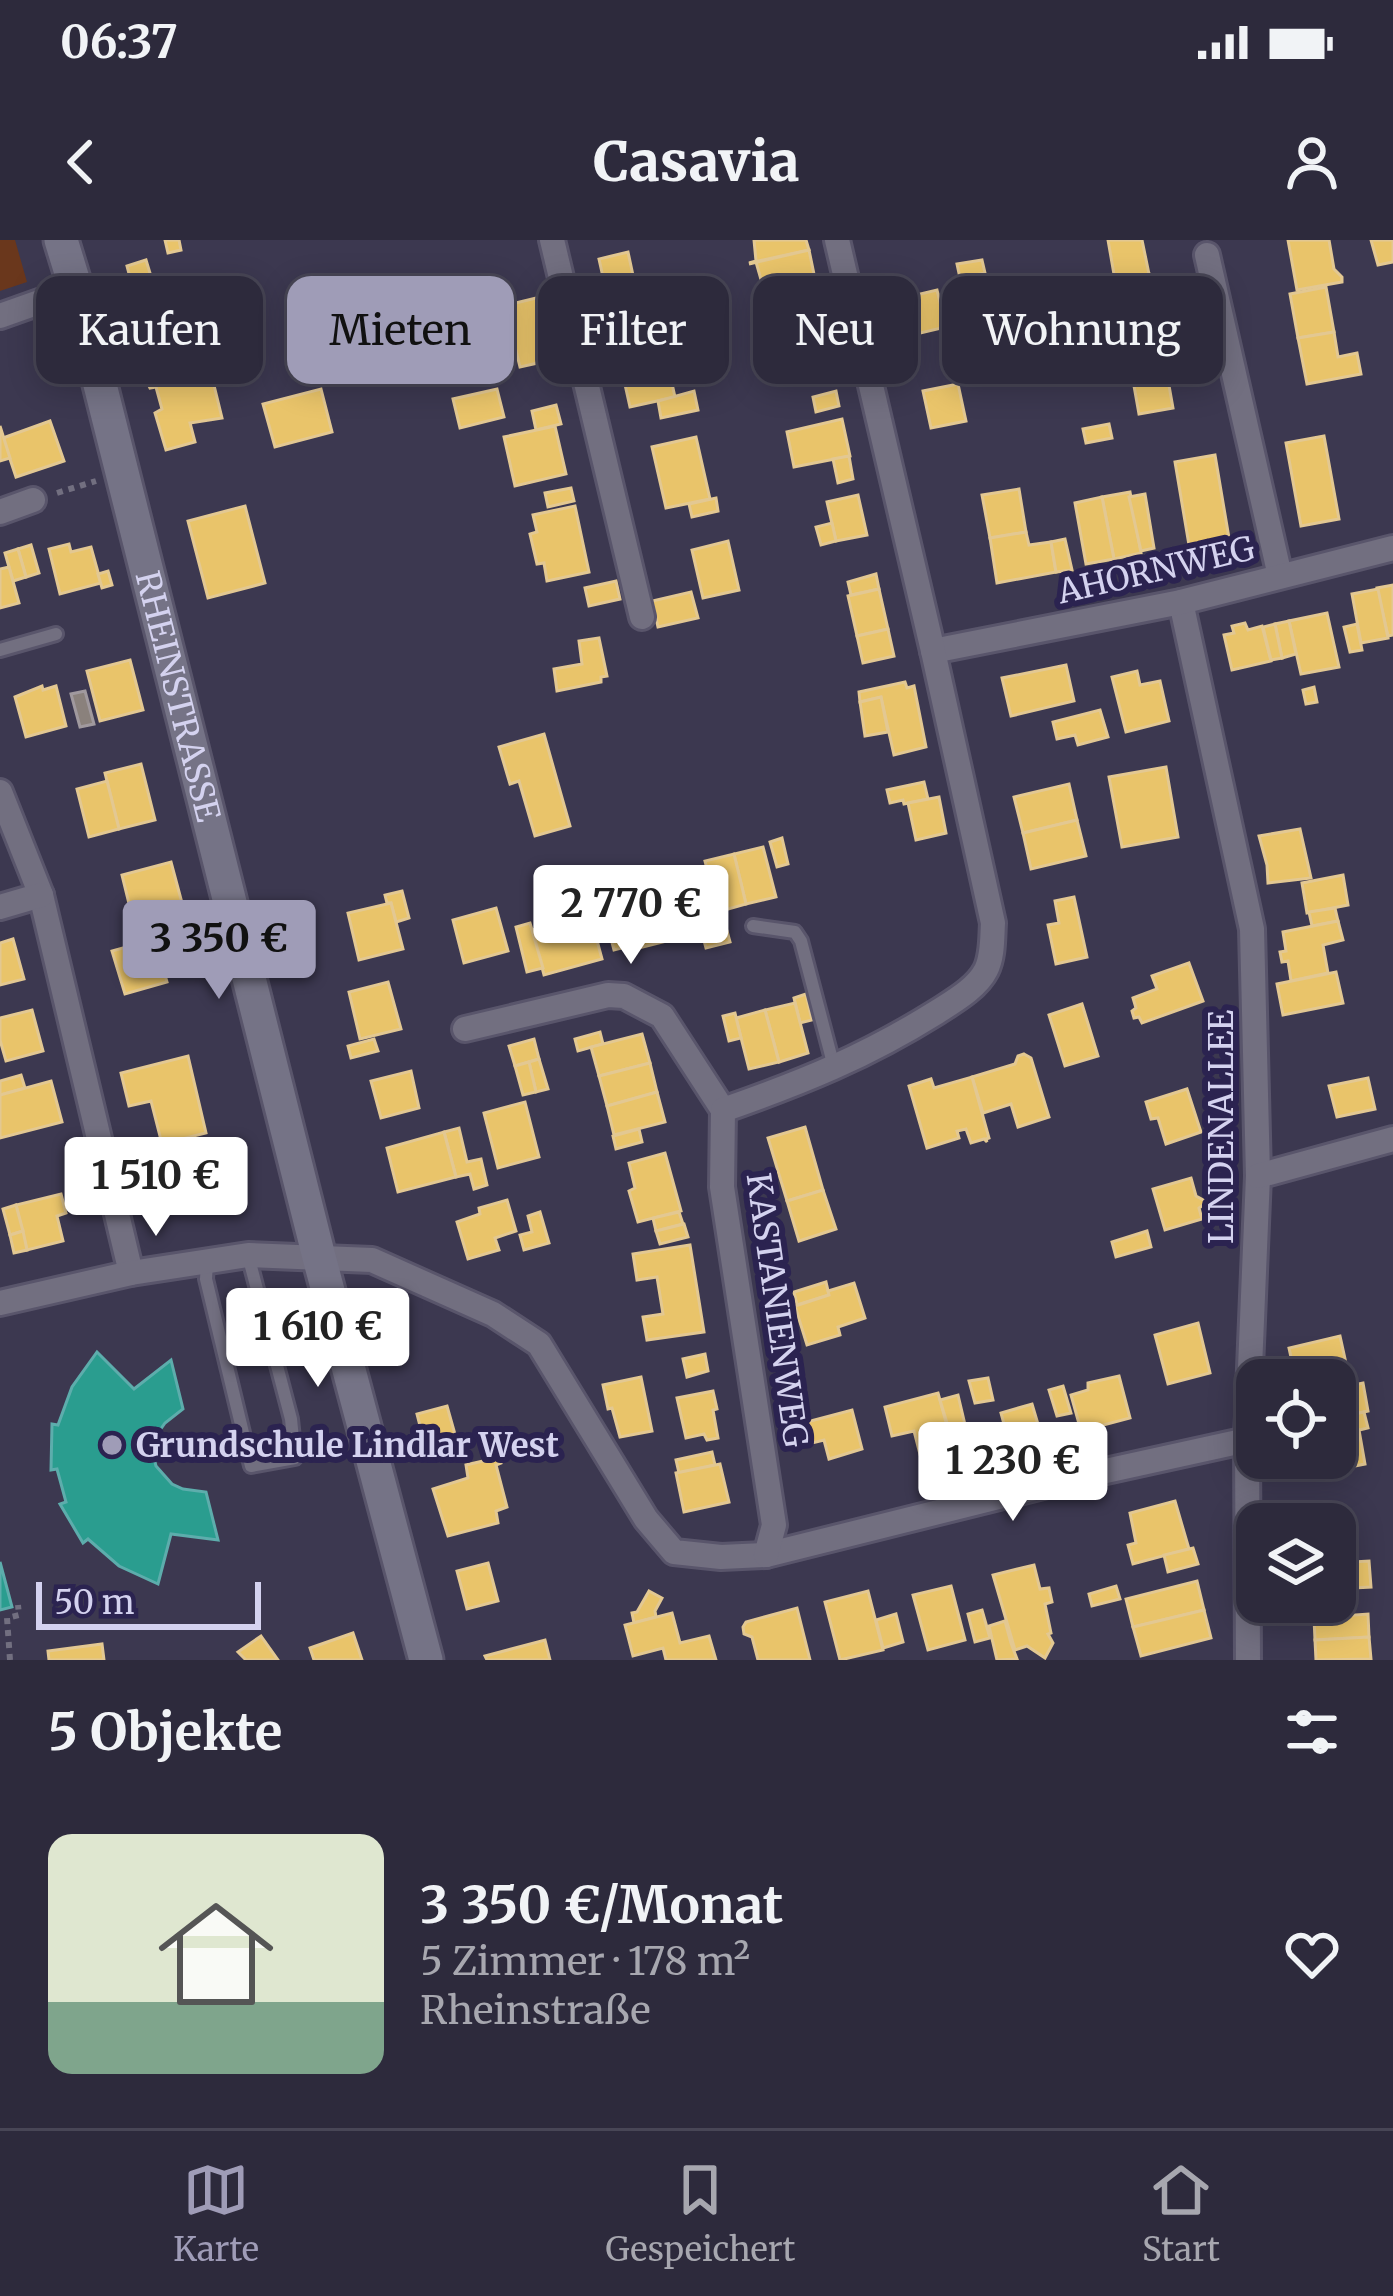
<!DOCTYPE html>
<html lang="de">
<head>
<meta charset="utf-8">
<style>
	:root { --surface:#2d2a3c; --page:#353243; --text:#f1f3f6; --muted:#a7a7af; --line:#484656; --accent:#9f9cb7 }
	body { margin:0; font-family:Merriweather,serif; background:var(--page); color:var(--text); height:100vh; display:flex; flex-direction:column; font-size:45px; white-space:nowrap }
	* { box-sizing:border-box; margin:0 }
	p { font-size:39px; color:var(--muted) }
	.icon { flex:none; width:66px; height:66px; fill:none; stroke:currentColor; stroke-width:2; stroke-linecap:round; stroke-linejoin:round }
	.map { position:relative; height:1420px; overflow:hidden }
	.details { display:flex; flex-direction:column; background:var(--surface); flex:1 }
	.details>* { flex:none }
	.top-card { position:absolute; left:36px; top:36px; width:1323px; height:108px; display:flex; gap:24px }
	.buttons { position:absolute; left:1236px; top:1119px; display:grid; gap:24px }
	.buttons a { display:grid; place-items:center; width:120px; height:120px; border-radius:24px; background:var(--surface); box-shadow:0 6px 30px #0003,0 0 0 3px var(--line); font-size:60px }
	.scale { position:absolute; left:36px; bottom:30px; width:225px; box-sizing:border-box; padding-left:12px; border:6px solid #d4d2ef; border-top:0; font-size:33px; line-height:42px; white-space:nowrap; color:#d4d2ef; -webkit-text-stroke:9px #2b2350; paint-order:stroke }
	.price { position:absolute; translate:-50% -102px; padding:0 27px; border-radius:12px; background:#fff; color:#222; font-size:39px; line-height:78px; filter:drop-shadow(0 3px 6px #0008) }
	.price::after { content:''; position:absolute; left:50%; top:72px; width:36px; height:27px; margin-left:-18px; background:inherit; clip-path:polygon(0 0,100% 0,50% 100%) }
	.price.active { background:var(--accent); color:#111 }
	ul { padding:0; list-style:none }
	li { display:flex; align-items:center; gap:36px; height:300px; padding:0 48px }
	li span { display:grid; place-items:center; flex:none; width:336px; height:240px; border-radius:24px; color:#555 }
	li>.icon { margin-inline-start:auto }
	span .icon { width:144px; height:144px; fill:#fffc; stroke-width:1 }
	li b { font-size:51px }
	h2 { display:flex; justify-content:space-between; align-items:center; height:144px; padding:0 48px; font-size:51px }
	.tag { padding:0 42px; border-radius:24px; background:var(--surface); box-shadow:0 6px 30px #0003,0 0 0 3px var(--line); font-size:42px; line-height:108px }
	.tag.active { background:var(--accent); color:#111 }
	.status { display:flex; justify-content:space-between; align-items:center; height:84px; padding:0 60px; background:var(--surface); direction:ltr }
	.status svg { height:33px; fill:currentColor }
	header { display:flex; justify-content:space-between; align-items:center; height:156px; padding:0 48px; background:var(--surface); font-size:54px; font-weight:800 }
	.tabs { display:flex; justify-content:space-around; align-items:center; height:168px; border-top:3px solid var(--line); background:var(--surface); font-size:33px; color:var(--muted) }
	.tabs a { display:grid; justify-items:center; gap:6px }
	.tabs .active { color:var(--accent) }
	.map>svg:first-child { display:block }
</style>
</head>
<body>
<div class="status"><b>06:37</b><svg viewBox="0 0 49 12"><path d="M0 12V9h3v3zM5 12V6h3v6zM10 12V3h3v9zM15 12V0h3v12zM26 1h20v11H26zM47 4h2v5h-2z"/></svg></div>
<header><svg class="icon" aria-label="back" viewBox="0 0 24 24"><path d="M15 5l-7 7 7 7"/></svg>Casavia<svg class="icon" aria-label="person" viewBox="0 0 24 24"><circle cx="12" cy="8" r="4"/><path d="M4 21q1-7 8-7t8 7"/></svg></header>
<div class="map">
<svg width="1393" height="1420" viewBox="0 0 1393 1420">
	<rect width="100%" height="100%" fill="#3c3850"/>
	<path fill="#6a371c" d="M0,0H15L27,42L0,51Z"/>
	<g fill="#e9c46a" stroke="#e3c892" stroke-width="3">
		<path d="M165,0H179L181,10L168,13Z"/>
		<path d="M754,0H806L809,10L749,23L756,21Z"/>
		<path d="M1108,0H1142L1149,34L1115,40Z"/>
		<path d="M1288,0H1329L1334,29L1342,37V42L1297,50Z"/>
		<path d="M1371,0H1393V22L1378,25Z"/>
		<path d="M809,10L815,39L764,50L756,22L749,24Z"/>
		<path d="M628,12L634,40L605,46L599,19Z"/>
		<path d="M146,20L153,43L133,49L127,26Z"/>
		<path d="M982,20L985,33L960,38L957,24Z"/>
		<path d="M1149,34L1157,78L1123,85L1115,40Z"/>
		<path d="M642,38L651,75L604,85L596,48Z"/>
		<path d="M153,43L162,81L133,90L122,52Z"/>
		<path d="M1326,47L1334,92L1298,98L1290,54Z"/>
		<path d="M937,50L946,87L912,95L903,58Z"/>
		<path d="M485,51L489,67L458,75L454,59Z"/>
		<path d="M536,58L551,120L520,127L511,90L492,95L487,70Z"/>
		<path d="M821,65L827,94L768,107L774,105L770,76Z"/>
		<path d="M1157,78L1165,123L1131,129L1123,85Z"/>
		<path d="M1334,92L1338,117L1357,113L1361,134L1307,144L1298,98Z"/>
		<path d="M827,94L832,118L782,129L774,106L768,108Z"/>
		<path d="M663,103L675,157L630,167L618,113Z"/>
		<path d="M1052,103L1054,118L1028,122L1025,107Z"/>
		<path d="M1165,123L1173,168L1139,174L1131,129Z"/>
		<path d="M210,129L222,178L190,183L195,202L166,210L155,173L162,169L156,147L150,148L149,146Z"/>
		<path d="M958,144L966,181L931,188L923,151Z"/>
		<path d="M321,149L332,192L275,207L263,164Z"/>
		<path d="M497,149L504,177L460,188L453,159Z"/>
		<path d="M694,151L698,170L661,178L658,161Z"/>
		<path d="M836,151L839,166L816,172L813,157Z"/>
		<path d="M556,165L561,184L536,190L532,171Z"/>
		<path d="M842,179L850,216L794,227L787,192Z"/>
		<path d="M50,181L64,221L16,237L3,198Z"/>
		<path d="M1109,184L1112,198L1086,203L1083,189Z"/>
		<path d="M0,186L10,218L0,221Z"/>
		<path d="M555,186L566,234L515,246L504,197Z"/>
		<path d="M1324,196L1339,279L1301,286L1286,203Z"/>
		<path d="M696,197L710,259L666,268L652,207Z"/>
		<path d="M1215,215L1229,298L1189,305L1175,222Z"/>
		<path d="M849,216L853,239L838,243L833,219Z"/>
		<path d="M571,248L574,261L548,267L545,253Z"/>
		<path d="M1019,249L1026,292L990,298L982,255Z"/>
		<path d="M1130,252L1141,313L1114,319L1102,257Z"/>
		<path d="M1145,254L1154,308L1141,311L1129,257Z"/>
		<path d="M858,255L867,295L836,301L827,262Z"/>
		<path d="M1102,257L1114,319L1086,324L1075,263Z"/>
		<path d="M716,258L718,271L692,277L689,264Z"/>
		<path d="M245,266L265,343L208,358L188,281Z"/>
		<path d="M575,266L589,332L547,341L544,323L537,324L530,294L537,292L533,275Z"/>
		<path d="M832,283L836,301L821,305L816,287Z"/>
		<path d="M1026,292L1029,305L1051,302L1056,332L997,343L990,298Z"/>
		<path d="M1065,299L1072,330L1056,332L1051,302Z"/>
		<path d="M728,301L739,350L703,358L692,310Z"/>
		<path d="M69,304L71,312L91,307L101,343L60,354L49,309Z"/>
		<path d="M31,305L39,333L26,337L18,309Z"/>
		<path d="M18,309L26,337L13,341L5,313Z"/>
		<path d="M9,327L19,363L0,368V329Z"/>
		<path d="M108,331L112,345L102,348L98,334Z"/>
		<path d="M876,334L879,349L851,355L848,342Z"/>
		<path d="M616,341L620,359L589,366L585,348Z"/>
		<path d="M1393,345V395L1388,396L1377,348Z"/>
		<path d="M879,349L888,389L857,396L848,356Z"/>
		<path d="M1378,349L1388,398L1361,403L1352,354Z"/>
		<path d="M691,352L698,378L658,387L652,361Z"/>
		<path d="M1327,373L1339,427L1301,434L1289,381Z"/>
		<path d="M1289,381L1296,414L1282,418L1275,384Z"/>
		<path d="M1245,383L1248,390L1262,386L1271,421L1232,430L1224,395L1234,393L1232,386Z"/>
		<path d="M1275,384L1282,418L1271,420L1263,387Z"/>
		<path d="M1357,384L1362,410L1350,412L1344,387Z"/>
		<path d="M888,389L894,416L863,423L857,396Z"/>
		<path d="M599,398L607,436L601,437V442L557,451L554,429L582,424L579,401Z"/>
		<path d="M130,420L143,470L100,481L87,431Z"/>
		<path d="M1066,425L1074,461L1011,476L1002,438Z"/>
		<path d="M1137,431L1140,445L1160,441L1169,481L1126,492L1112,437Z"/>
		<path d="M905,442L907,448L914,446L926,507L894,515L881,457L860,462L859,452Z"/>
		<path d="M42,446L43,450L56,446L66,486L26,497L15,457Z"/>
		<path d="M1314,447L1317,462L1306,464L1303,450Z"/>
		<path d="M881,457L888,492L865,496L860,462Z"/>
		<path d="M1100,470L1108,497L1078,505L1075,495L1057,499L1053,482Z"/>
		<path d="M544,494L570,586L535,596L519,541L510,544L499,507Z"/>
		<path d="M141,524L155,580L119,589L105,533Z"/>
		<path d="M1166,527L1178,597L1122,607L1109,537Z"/>
		<path d="M107,541L119,589L89,597L77,549Z"/>
		<path d="M924,542L928,559L904,564L903,560L890,563L887,550Z"/>
		<path d="M1069,544L1077,580L1023,593L1014,557Z"/>
		<path d="M939,557L946,593L916,600L908,563Z"/>
		<path d="M1077,580L1086,616L1031,629L1023,593Z"/>
		<path d="M1300,589L1311,638L1268,643L1267,625L1259,596Z"/>
		<path d="M782,598L788,624L777,627L770,602Z"/>
		<path d="M763,607L776,657L746,664L734,614Z"/>
		<path d="M734,614L746,664L718,672L705,621Z"/>
		<path d="M171,622L182,663L132,676L122,635Z"/>
		<path d="M1343,635L1348,665L1307,673L1302,643Z"/>
		<path d="M649,640L654,657L676,652L687,696L639,708L623,646Z"/>
		<path d="M402,651L409,678L396,682L391,663H387L385,655Z"/>
		<path d="M585,656L602,719L544,735L532,690L572,679L565,672L562,663Z"/>
		<path d="M1074,657L1087,717L1056,724L1048,685L1059,683L1055,661Z"/>
		<path d="M391,663L403,709L359,720L348,673Z"/>
		<path d="M496,668L508,711L464,723L453,680Z"/>
		<path d="M1335,668L1338,681L1312,686L1309,672Z"/>
		<path d="M631,678L638,704L614,710L607,684Z"/>
		<path d="M1338,681L1343,700L1323,705L1328,733L1291,741L1288,721L1282,722L1280,712L1286,711L1283,692Z"/>
		<path d="M530,683L543,728L527,732L516,687Z"/>
		<path d="M727,691L730,702L706,708L703,697Z"/>
		<path d="M13,699L24,739L0,745V703Z"/>
		<path d="M155,699L167,742L125,754L112,711Z"/>
		<path d="M1189,723L1203,761L1142,783L1139,777L1134,778L1132,771L1136,768L1133,758L1157,749L1152,736Z"/>
		<path d="M1336,732L1343,763L1283,775L1277,744Z"/>
		<path d="M388,742L401,789L360,799L349,752Z"/>
		<path d="M806,754L812,780L800,783L794,758Z"/>
		<path d="M795,763L808,813L779,822L765,770Z"/>
		<path d="M1082,764L1098,816L1065,826L1049,775Z"/>
		<path d="M32,770L43,811L6,821L0,800V778Z"/>
		<path d="M765,770L779,822L749,829L736,778Z"/>
		<path d="M735,773L741,798L729,801L723,776Z"/>
		<path d="M600,792L603,804L578,811L575,799Z"/>
		<path d="M642,794L650,823L599,836L591,807Z"/>
		<path d="M374,799L378,811L351,818L348,806Z"/>
		<path d="M534,799L539,819L515,826L509,806Z"/>
		<path d="M1024,814L1031,818L1049,877L1018,887L1011,864L983,873L972,837L1015,824L1018,816Z"/>
		<path d="M188,816L206,893L162,904L151,861L129,866L121,833Z"/>
		<path d="M539,819L548,849L536,852L529,822Z"/>
		<path d="M529,822L536,852L523,855L515,826Z"/>
		<path d="M650,823L657,852L607,866L599,836Z"/>
		<path d="M411,831L419,868L381,878L371,841Z"/>
		<path d="M21,835L25,848L0,855V841Z"/>
		<path d="M972,837L989,898L986,899L987,902L984,899L971,903L966,889L957,891L959,898L927,908L909,846L931,839L934,848Z"/>
		<path d="M1368,838L1375,869L1337,877L1329,846Z"/>
		<path d="M51,841L62,882L0,898V855Z"/>
		<path d="M1187,849L1201,892L1166,904L1158,878L1151,879L1146,862Z"/>
		<path d="M657,852L665,882L614,895L607,866Z"/>
		<path d="M525,862L539,917L498,928L484,873Z"/>
		<path d="M805,887L823,950L787,961L768,898Z"/>
		<path d="M459,888L467,922L481,919L487,945L474,949L470,934L456,937L444,892Z"/>
		<path d="M639,889L642,902L616,909L613,896Z"/>
		<path d="M444,892L456,937L398,952L387,908Z"/>
		<path d="M665,913L681,971L638,982L629,951L635,948L629,923Z"/>
		<path d="M1191,938L1196,956L1207,962L1199,968L1202,979L1165,990L1153,949Z"/>
		<path d="M823,950L836,989L799,1001L787,961Z"/>
		<path d="M61,954L66,973L57,976L63,1001L27,1010L16,965Z"/>
		<path d="M507,960L516,991L495,998L499,1010L468,1019L457,982L480,974L479,968Z"/>
		<path d="M16,965L23,991L10,995L3,969Z"/>
		<path d="M540,972L549,1003L524,1010L520,995L532,992L528,976Z"/>
		<path d="M679,972L683,984L656,991L653,978Z"/>
		<path d="M684,984L688,997L660,1004L656,991Z"/>
		<path d="M23,991L27,1010L14,1013L10,995Z"/>
		<path d="M1147,991L1151,1007L1116,1017L1112,1002Z"/>
		<path d="M690,1005L704,1092L647,1100L643,1077L663,1074L657,1037L637,1040L633,1014Z"/>
		<path d="M826,1042L829,1055L797,1065L794,1052Z"/>
		<path d="M854,1043L865,1078L838,1087L840,1095L807,1105L795,1066L829,1055L828,1051Z"/>
		<path d="M1198,1083L1210,1133L1168,1144L1155,1095Z"/>
		<path d="M1340,1096L1351,1146L1335,1149V1140H1296L1289,1108Z"/>
		<path d="M705,1114L708,1131L687,1137L683,1119Z"/>
		<path d="M1119,1136L1130,1178L1081,1191L1071,1155L1088,1150V1143Z"/>
		<path d="M641,1137L652,1191L620,1197L612,1168L608,1169L603,1145Z"/>
		<path d="M988,1138L993,1160L975,1163L969,1141Z"/>
		<path d="M1363,1143L1368,1171L1341,1177L1335,1149Z"/>
		<path d="M1063,1146L1071,1173L1057,1176L1049,1150Z"/>
		<path d="M713,1151L717,1169L713,1170L718,1198L707,1200L704,1194L686,1198L677,1158Z"/>
		<path d="M938,1153L957,1222L924,1230L914,1191L892,1196L885,1167Z"/>
		<path d="M958,1155L966,1189L950,1193L940,1160Z"/>
		<path d="M1032,1164L1043,1201L1011,1210L1001,1173Z"/>
		<path d="M447,1166L458,1205L427,1213L417,1174Z"/>
		<path d="M852,1170L862,1209L829,1219L824,1200L808,1204L803,1201L800,1190L803,1183Z"/>
		<path d="M1364,1172L1368,1188L1335,1196V1178Z"/>
		<path d="M1359,1190L1365,1224L1299,1237L1295,1218H1335V1195Z"/>
		<path d="M712,1212L715,1225L679,1233L676,1220Z"/>
		<path d="M500,1217L501,1223L496,1225L507,1267L496,1271L498,1283L448,1296L433,1249L468,1238L466,1225Z"/>
		<path d="M720,1224L729,1262L684,1272L676,1233Z"/>
		<path d="M1175,1261L1189,1309L1133,1324L1128,1305L1136,1303L1130,1273Z"/>
		<path d="M1193,1308L1198,1324L1168,1332L1164,1315Z"/>
		<path d="M1369,1321L1371,1347L1335,1349V1323Z"/>
		<path d="M488,1323L498,1361L467,1369L457,1331Z"/>
		<path d="M1034,1325L1040,1349L1049,1348L1052,1362L1045,1364L1051,1393L1048,1394L1053,1403L1045,1418L1027,1406L1015,1410L993,1335Z"/>
		<path d="M1197,1341L1204,1370L1133,1387L1126,1359Z"/>
		<path d="M951,1346L965,1400L928,1410L913,1355Z"/>
		<path d="M1116,1346L1120,1359L1092,1366L1089,1354Z"/>
		<path d="M649,1351L662,1358L655,1371L656,1377L634,1383L632,1373L637,1372Z"/>
		<path d="M868,1351L883,1410L840,1420L825,1362Z"/>
		<path d="M1314,1364L1315,1378L1289,1379L1288,1366Z"/>
		<path d="M797,1368L810,1420H758L752,1397L744,1394L743,1387L746,1382Z"/>
		<path d="M982,1370L990,1398L975,1402L968,1374Z"/>
		<path d="M1204,1370L1211,1398L1141,1416L1133,1387Z"/>
		<path d="M672,1373L680,1403L709,1396L716,1420H666L663,1408L633,1416L625,1385Z"/>
		<path d="M896,1374L903,1402L883,1408L876,1380Z"/>
		<path d="M1368,1374L1369,1397L1315,1400L1314,1378Z"/>
		<path d="M1005,1381L1011,1403L1017,1419L997,1420L989,1386Z"/>
		<path d="M353,1393L362,1420H314L310,1408Z"/>
		<path d="M261,1396L278,1420H246L238,1412Z"/>
		<path d="M1369,1397L1371,1419L1316,1420L1315,1400Z"/>
		<path d="M545,1400L550,1420H487L485,1416Z"/>
		<path d="M102,1404L104,1420H49L48,1411Z"/>
	</g>
	<g fill="#2a9d8f" stroke="#5dadac" stroke-width="3">
		<path d="M97,1112L134,1149L171,1120L183,1169L165,1183L158,1193L152,1210L156,1226L172,1244L183,1249L206,1252L218,1300L171,1294L158,1344L119,1326L88,1299L83,1303L60,1264L66,1262L57,1229L51,1230L52,1184L58,1185L72,1147Z"/>
		<path d="M0,1322L12,1367L0,1370Z"/>
	</g>
	<path fill="#8a817c" stroke="#a0999e" stroke-width="3" d="M85,451L94,484L80,487L71,454Z"/>
	<g fill="none" stroke-linecap="round" stroke-linejoin="round">
		<g stroke="#59556b" stroke-width="18">
			<g id="lane">
				<path d="M0,410L56,394"/>
				<path d="M753,686L795,692L801,701L834,827"/>
				<path d="M207,1022L206,1039L251,1226L295,1218L291,1179L248,1015"/>
			</g>
		</g>
		<g stroke="#59556b" stroke-width="30">
			<g id="street">
				<path d="M552,0L642,377"/>
				<path d="M1207,15L1280,336"/>
				<path d="M0,76L76,49"/>
				<path d="M0,272L33,260"/>
				<path d="M1181,362L1252,689L1258,936L1247,1200L1248,1420"/>
				<path d="M933,411L1181,362L1393,308"/>
				<path d="M0,552L41,655L131,1033"/>
				<path d="M0,667L41,655"/>
				<path d="M465,789L608,755L624,756L662,776L723,870"/>
				<path d="M1258,936L1393,899"/>
				<path d="M0,1063L131,1033L248,1015L372,1020L493,1074L539,1104L646,1279L674,1312L721,1317L766,1315L1083,1236L1247,1200"/>
				<path d="M766,1315L774,1285L722,947L723,870C803,842 865,817 937,772C954,761 977,748 986,730C993,716 992,698 993,683L933,411L837,0"/>
			</g>
		</g>
		<g stroke="#59556b" stroke-width="39">
			<g id="secondary">
				<path id="s1" d="M61,0L76,49L319,1017L426,1420"/>
			</g>
		</g>
		<g stroke="#726f80" stroke-width="6" stroke-dasharray="6 6" stroke-linecap="butt">
			<path d="M57,253L96,241"/>
			<path d="M10,1420L7,1378L19,1375L18,1365"/>
		</g>
		<use href="#lane" stroke="#726f80" stroke-width="12"/>
		<use href="#street" stroke="#726f80" stroke-width="24"/>
		<use href="#secondary" stroke="#757386" stroke-width="33"/>
	</g>
	<circle fill="#9f9cb7" stroke="#2b2350" stroke-width="4.5" cx="112" cy="1205" r="12"/>
	<g text-anchor="middle" dominant-baseline="central" stroke-width="12" stroke-linejoin="round" paint-order="stroke">
		<g font-size="33" fill="#d4d2ef" stroke="#2b2350">
			<text transform="translate(1156 330) rotate(-13)">AHORNWEG</text>
			<text stroke="none"><textPath href="#s1" startOffset="471">RHEINSTRASSE</textPath></text>
			<text transform="translate(1221 887) rotate(-90)">LINDENALLEE</text>
			<text transform="translate(777 1070) rotate(82)">KASTANIENWEG</text>
		</g>
		<g font-size="33" font-weight="bold" fill="#d4d2ef" stroke="#2b2350" text-anchor="start">
			<text x="136" y="1205">Grundschule Lindlar West</text>
		</g>
	</g>
</svg>
<div class="buttons">
<a><svg class="icon" aria-label="locate" viewBox="0 0 24 24"><circle cx="12" cy="12" r="6"/><path d="M12 2v4M12 18v4M2 12h4M18 12h4"/></svg></a>
<a><svg class="icon" aria-label="layers" viewBox="0 0 24 24"><path d="M12 4l9 5-9 5-9-5zM3 14l9 5 9-5"/></svg></a>
</div>
<div class="scale">50 m</div>
<b class="price" style="left:631px;top:727px">2 770 €</b>
<b class="price active" style="left:219px;top:762px">3 350 €</b>
<b class="price" style="left:156px;top:999px">1 510 €</b>
<b class="price" style="left:318px;top:1150px">1 610 €</b>
<b class="price" style="left:1013px;top:1284px">1 230 €</b>
<div class="top-card">
<a class="tag">Kaufen</a>
<a class="tag active">Mieten</a>
<a class="tag">Filter</a>
<a class="tag">Neu</a>
<a class="tag">Wohnung</a>
</div>
</div>
<section class="details">
<h2>5 Objekte<svg class="icon" aria-label="filters" viewBox="0 0 24 24"><path d="M4 7h16M4 17h16"/><circle cx="9" cy="7" r="2"/><circle cx="15" cy="17" r="2"/></svg></h2>
<ul>
<li><span style="background:linear-gradient(#dfe7d0 70%,#7fa58c 0)"><svg class="icon" aria-label="home" viewBox="0 0 24 24"><path d="M3 11l9-7 9 7M6 9v11h12V9"/></svg></span><div><b>3 350 €/Monat</b><p>5 Zimmer · 178 m²</p><p>Rheinstraße</p></div><svg class="icon" aria-label="heart" viewBox="0 0 24 24"><path d="M12 20l-8-8c-3-5 5-10 8-4 3-6 11-1 8 4z"/></svg></li>
</ul>
</section>
<nav class="tabs">
<a class="active"><svg class="icon" aria-label="map" viewBox="0 0 24 24"><path d="M3 6l6-2 6 2 6-2v14l-6 2-6-2-6 2zM9 4v14M15 6v14"/></svg>Karte</a>
<a><svg class="icon" aria-label="saved" viewBox="0 0 24 24"><path d="M7 4h10v16l-5-4-5 4z"/></svg>Gespeichert</a>
<a><svg class="icon" aria-label="home" viewBox="0 0 24 24"><path d="M3 11l9-7 9 7M6 9v11h12V9"/></svg>Start</a>
</nav>
</body>
</html>
